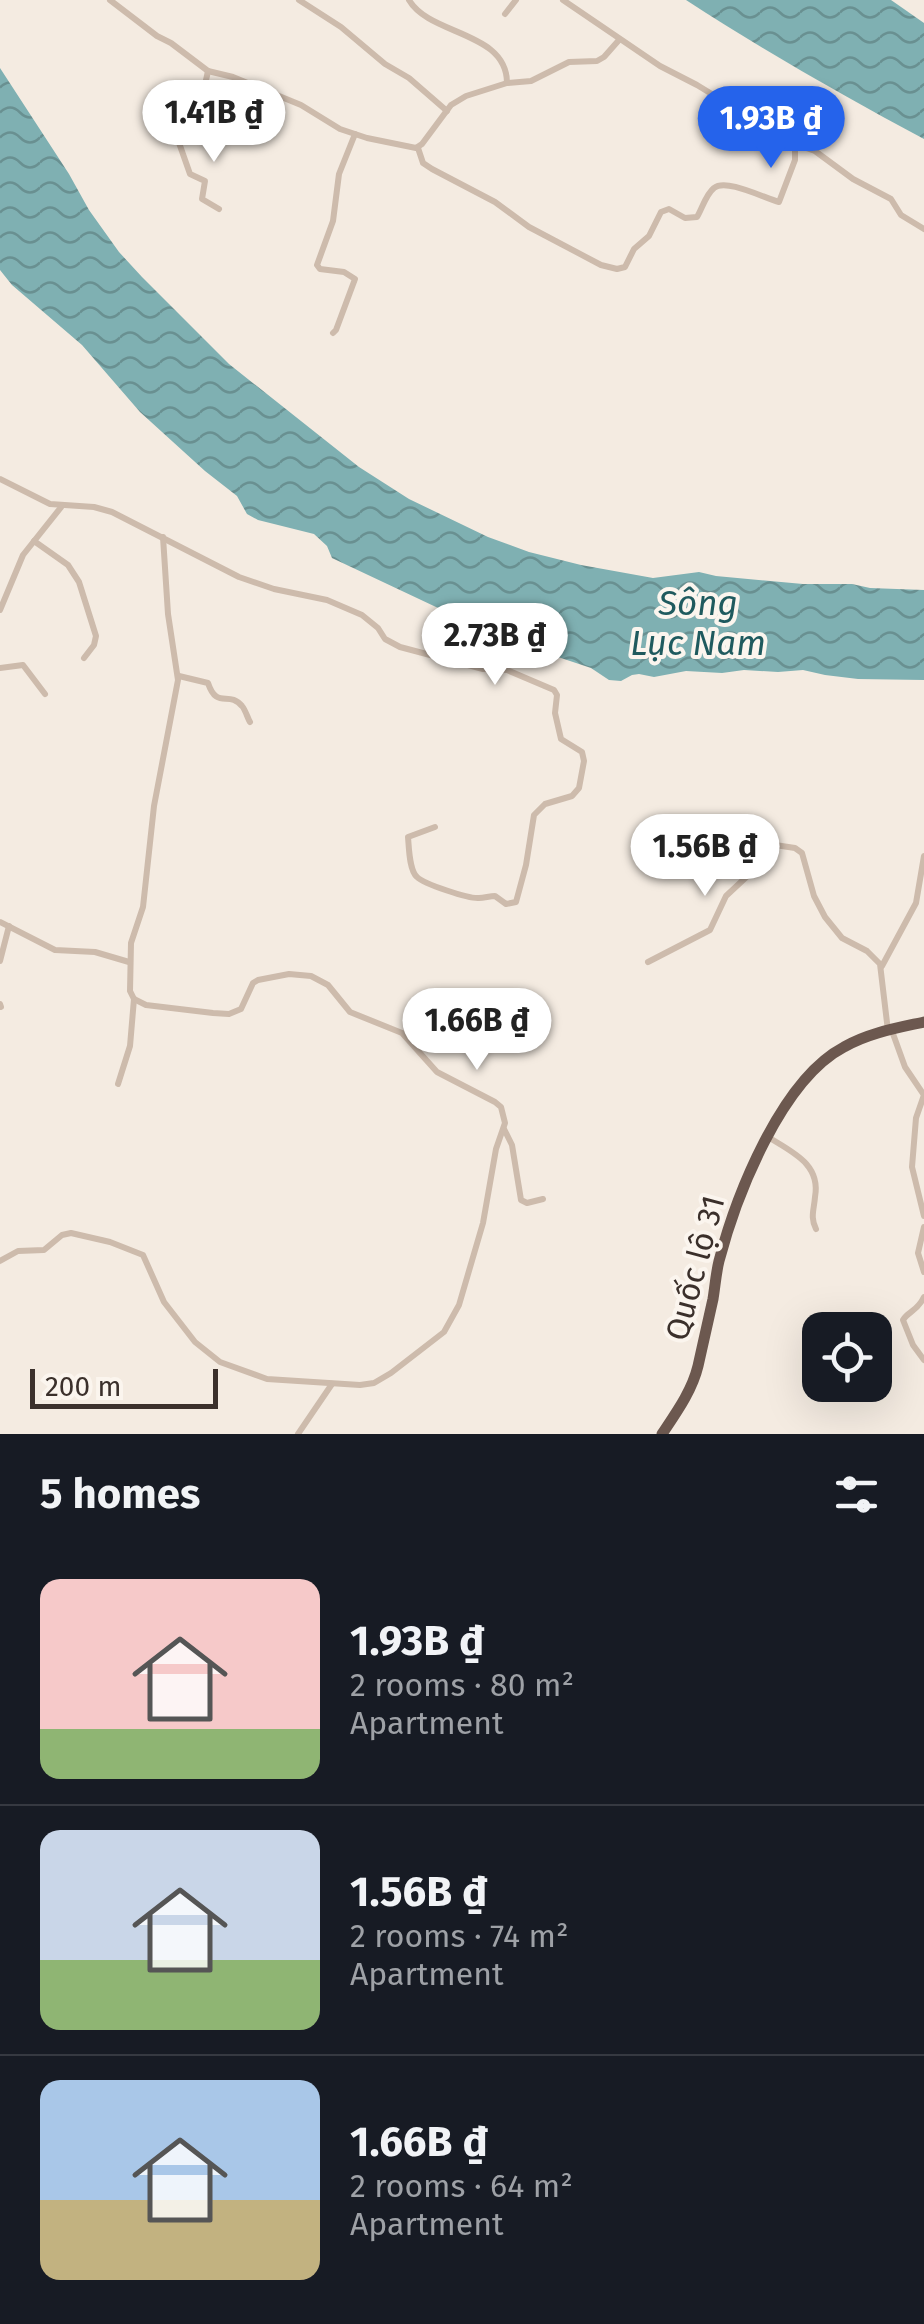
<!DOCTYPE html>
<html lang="en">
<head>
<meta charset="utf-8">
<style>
	:root { --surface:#171b24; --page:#242831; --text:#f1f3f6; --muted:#9ea1a6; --line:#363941; --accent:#2563eb }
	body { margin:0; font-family:"Fira Sans",sans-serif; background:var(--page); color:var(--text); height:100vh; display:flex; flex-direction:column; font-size:38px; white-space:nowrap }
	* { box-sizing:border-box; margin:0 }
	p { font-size:32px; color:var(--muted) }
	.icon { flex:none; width:55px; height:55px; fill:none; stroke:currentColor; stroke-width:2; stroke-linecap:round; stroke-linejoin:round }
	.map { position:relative; height:1434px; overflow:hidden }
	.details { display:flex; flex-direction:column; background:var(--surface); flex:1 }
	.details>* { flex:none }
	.buttons { position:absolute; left:802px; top:1312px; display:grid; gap:20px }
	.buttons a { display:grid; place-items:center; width:90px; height:90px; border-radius:20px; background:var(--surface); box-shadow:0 10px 40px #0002; font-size:50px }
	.scale { position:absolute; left:30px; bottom:25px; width:188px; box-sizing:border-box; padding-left:10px; border:5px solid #3b302b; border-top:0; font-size:28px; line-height:35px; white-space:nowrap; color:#3b302b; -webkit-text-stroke:8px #fbf5ee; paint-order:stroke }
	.price { position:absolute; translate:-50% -85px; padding:0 22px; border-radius:35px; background:#fff; color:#222; font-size:32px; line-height:65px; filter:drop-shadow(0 2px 5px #0008) }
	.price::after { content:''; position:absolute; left:50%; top:60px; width:30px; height:22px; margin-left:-15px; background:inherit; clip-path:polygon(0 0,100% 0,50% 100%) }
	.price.on { background:var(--accent); color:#fff }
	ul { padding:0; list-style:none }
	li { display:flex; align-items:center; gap:30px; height:250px; padding:0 40px }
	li+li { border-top:2px solid var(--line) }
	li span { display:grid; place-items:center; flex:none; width:280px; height:200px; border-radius:20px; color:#555 }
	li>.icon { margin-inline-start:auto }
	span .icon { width:120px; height:120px; fill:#fffc; stroke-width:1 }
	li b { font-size:42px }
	h2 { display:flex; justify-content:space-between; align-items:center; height:120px; padding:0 40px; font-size:42px }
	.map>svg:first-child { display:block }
</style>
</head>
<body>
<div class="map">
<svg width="924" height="1434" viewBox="0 0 924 1434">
	<defs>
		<pattern id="water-waves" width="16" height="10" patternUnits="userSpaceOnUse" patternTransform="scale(2.5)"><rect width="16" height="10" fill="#7fb0b2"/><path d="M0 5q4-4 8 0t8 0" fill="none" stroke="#699091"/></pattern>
	</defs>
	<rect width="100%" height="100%" fill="#f4ebe1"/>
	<g fill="url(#water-waves)">
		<path d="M686,0H891L924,23V139C843,96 763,50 686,0Z"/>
		<path d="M0,68L69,174L89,210L119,252L142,277L229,364L359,467L409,499L488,537L529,552L581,565L653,578L699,572L716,576L803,584H852L870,588L924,590V680L858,679L825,675L803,670L778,672L744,670L722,673L686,671L654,677L639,674L632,675L621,681L609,680L591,668L555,656L495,629L453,615L332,558L327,546L314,534L258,520L247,514L237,496L205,471L140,412L82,345L12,285L0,270Z"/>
	</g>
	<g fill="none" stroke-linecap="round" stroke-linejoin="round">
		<g stroke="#cdbbac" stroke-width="6">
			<path d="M110,0L157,36L171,43L208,71L233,77L301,105L340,129L367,138L416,148L422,144L451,105L466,96L507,83L531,81L569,62L597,61L604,57L619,40"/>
			<path d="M299,0L341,27L385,64L409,78L447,111"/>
			<path d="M409,0C430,36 507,31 507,83"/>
			<path d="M563,0L660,66L697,85L792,143L815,151L853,179L891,199L901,215L924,229"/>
			<path d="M505,14L516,0"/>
			<path d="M208,71L200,108L182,131L178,140L190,174L205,181L202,199L219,209"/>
			<path d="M418,148L423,163L432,169L495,202L529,227L601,265L617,269L625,267L634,249L649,236L661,212L669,209L685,218L697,217C702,209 706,194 714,188C726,178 764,198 779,202L795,160V145"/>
			<path d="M333,333L336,330L355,279L344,272L320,269L317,265L333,221L339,174L355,134"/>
			<path d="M0,479L50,504L94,507L112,512L239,577L274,589L327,600L362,615L378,628L385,639L400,647L483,669L507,670L554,690L557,695L555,713L561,739L582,752L584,761L579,788L572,796L545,804L534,815L526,865L516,902L506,904L495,896C490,896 484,898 479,898C469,899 424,884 417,877C409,870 409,847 408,837L435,827"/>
			<path d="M34,541L68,565L79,582L96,636L94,645L84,658"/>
			<path d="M0,610L23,555L62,506"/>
			<path d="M0,668L23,665L45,694"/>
			<path d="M179,676L208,683C217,710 229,690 242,706C245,709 248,719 250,722"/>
			<path d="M0,922L55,950L95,952L129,962"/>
			<path d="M0,961L9,926"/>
			<path d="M648,962L710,930L726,896L756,868L775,845L795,848L802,853L814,896L825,917L842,938L867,951L880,964L888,1031"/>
			<path d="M882,966L916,903L924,856"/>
			<path d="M0,1004L1,1007"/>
			<path d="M892,1031L905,1067L924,1095L916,1118L912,1167L924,1216"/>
			<path d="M118,1084L130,1046L134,999"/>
			<path d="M504,1129L512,1145L521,1200L527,1203L543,1199"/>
			<path d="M768,1137C792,1152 821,1164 815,1197C814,1210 810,1217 816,1229"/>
			<path d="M924,1227L918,1253L924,1272"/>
			<path d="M0,1261L18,1251L44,1250L62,1235L71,1233L110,1242L143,1255L164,1302L195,1342L220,1362L267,1379L360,1385L374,1383L391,1373L444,1332L459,1305L483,1223L496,1149L505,1123L501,1107L495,1102L437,1072L402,1033L350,1012L328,985L311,976L289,974L258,980L253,983L241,1009L229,1014L213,1013L146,1005L134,999L130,991L131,943L143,907L154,806L178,680L168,614L163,537"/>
			<path d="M924,1297C917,1312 908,1311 903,1320L913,1345L924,1360"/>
			<path d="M298,1434L332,1384"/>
		</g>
		<path stroke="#6c584f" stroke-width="11" d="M662,1434C676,1413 692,1391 698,1366C703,1344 708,1321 713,1299C715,1287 716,1273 719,1261C736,1196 781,1080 844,1047C868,1033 897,1028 924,1022"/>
	</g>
	<g text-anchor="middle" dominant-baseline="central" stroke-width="8" stroke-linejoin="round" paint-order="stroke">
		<g font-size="32" fill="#3b302b" stroke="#fbf5ee">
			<text transform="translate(695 1268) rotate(-75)">Quốc lộ 31</text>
		</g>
		<g font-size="35" font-style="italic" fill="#1f5a5e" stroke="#fbf5ee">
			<text x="698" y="603">Sông<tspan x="698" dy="40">Lục Nam</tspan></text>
		</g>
	</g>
</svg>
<div class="buttons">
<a><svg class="icon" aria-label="locate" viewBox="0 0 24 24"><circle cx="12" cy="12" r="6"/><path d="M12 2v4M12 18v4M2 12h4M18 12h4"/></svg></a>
</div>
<div class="scale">200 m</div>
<b class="price" style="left:214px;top:165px">1.41B ₫</b>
<b class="price on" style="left:771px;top:171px">1.93B ₫</b>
<b class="price" style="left:495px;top:688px">2.73B ₫</b>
<b class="price" style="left:705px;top:899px">1.56B ₫</b>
<b class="price" style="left:477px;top:1073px">1.66B ₫</b>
</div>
<section class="details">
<h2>5 homes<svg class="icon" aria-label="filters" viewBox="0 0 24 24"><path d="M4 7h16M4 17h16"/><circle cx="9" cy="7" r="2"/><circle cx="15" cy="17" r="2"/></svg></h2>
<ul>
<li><span style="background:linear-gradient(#f6c9c9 75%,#8fb573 0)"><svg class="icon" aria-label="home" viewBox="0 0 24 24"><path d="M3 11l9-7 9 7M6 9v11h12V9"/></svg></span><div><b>1.93B ₫</b><p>2 rooms · 80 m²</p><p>Apartment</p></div></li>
<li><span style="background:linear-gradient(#c9d6e8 65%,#8fb573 0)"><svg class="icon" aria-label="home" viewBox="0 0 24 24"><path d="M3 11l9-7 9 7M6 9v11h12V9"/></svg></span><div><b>1.56B ₫</b><p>2 rooms · 74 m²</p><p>Apartment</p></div></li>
<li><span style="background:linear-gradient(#a9c7e8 60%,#c2b280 0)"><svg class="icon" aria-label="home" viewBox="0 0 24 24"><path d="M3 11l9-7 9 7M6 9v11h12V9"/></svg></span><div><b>1.66B ₫</b><p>2 rooms · 64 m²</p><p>Apartment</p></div></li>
</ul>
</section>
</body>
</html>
